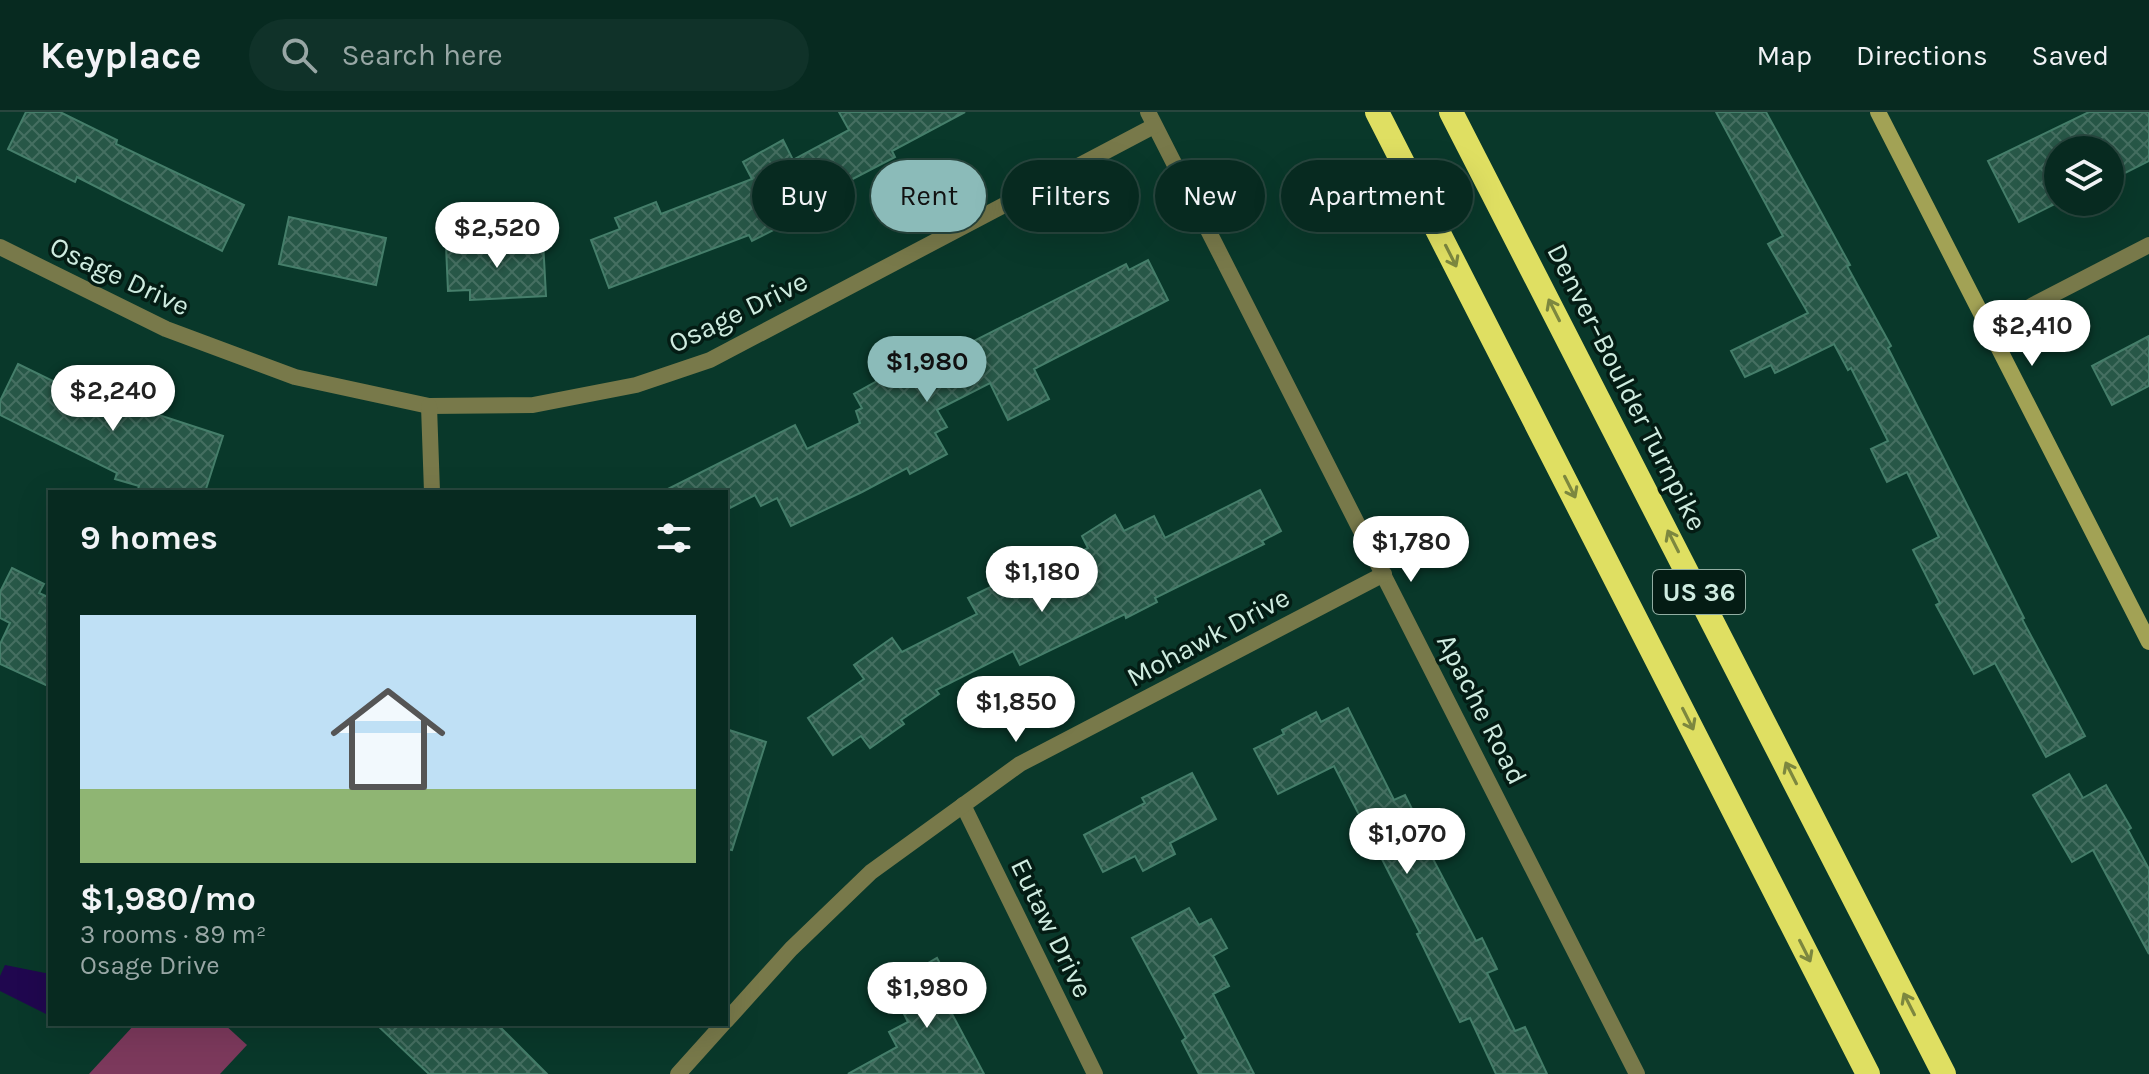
<!DOCTYPE html>
<html lang="en">
<head>
<meta charset="utf-8">
<style>
	:root { --surface:#072a20; --page:#103229; --text:#f1f3f6; --muted:#98a7a5; --line:#28463e; --accent:#8bbbb9 }
	body { margin:0; font-family:Karla,sans-serif; background:var(--page); color:var(--text); height:100vh; display:flex; flex-direction:column; font-size:30px; white-space:nowrap }
	* { box-sizing:border-box; margin:0 }
	p { font-size:26px; color:var(--muted) }
	.icon { flex:none; width:44px; height:44px; fill:none; stroke:currentColor; stroke-width:2; stroke-linecap:round; stroke-linejoin:round }
	.map { position:relative; flex:1; overflow:hidden }
	.sheet { position:absolute; left:48px; top:378px; width:680px; height:536px; display:flex; flex-direction:column; background:var(--surface); border-radius:0px; box-shadow:0 8px 32px #0002,0 0 0 2px var(--line) }
	.sheet>* { flex:none }
	.banner { position:absolute; left:752px; top:48px; width:760px; height:72px; display:flex; gap:16px }
	.controls { position:absolute; left:2044px; top:24px; display:grid; gap:16px }
	.controls a { display:grid; place-items:center; width:80px; height:80px; border-radius:50%; background:var(--surface); box-shadow:0 8px 32px #0002,0 0 0 2px var(--line); font-size:40px }
	.price { position:absolute; translate:-50% -68px; padding:0 18px; border-radius:28px; background:#fff; color:#222; font-size:26px; line-height:52px; filter:drop-shadow(0 2px 4px #0008) }
	.price::after { content:''; position:absolute; left:50%; top:48px; width:24px; height:18px; margin-left:-12px; background:inherit; clip-path:polygon(0 0,100% 0,50% 100%) }
	.price.selected { background:var(--accent); color:#111 }
	ul { padding:0; list-style:none }
	li { display:grid; align-content:center; gap:16px; height:424px; padding:0 32px }
	li span { display:grid; place-items:center; height:248px; border-radius:0px; color:#555 }
	li>.icon { margin-inline-start:auto }
	span .icon { width:144px; height:144px; fill:#fffc; stroke-width:1 }
	li b { font-size:34px }
	h2 { display:flex; justify-content:space-between; align-items:center; height:96px; padding:0 32px; font-size:34px }
	.tag { padding:0 28px; border-radius:36px; background:var(--surface); box-shadow:0 8px 32px #0002,0 0 0 2px var(--line); font-size:28px; line-height:72px }
	.tag.selected { background:var(--accent); color:#111 }
	header { display:flex; align-items:center; gap:48px; box-sizing:border-box; height:112px; padding:0 40px; background:var(--surface); border-bottom:2px solid var(--line) }
	header strong { font-size:38px }
	nav { display:flex; gap:44px; margin-inline-start:auto; font-size:28px }
	.search { width:560px; height:72px; background:var(--page); display:flex; align-items:center; gap:20px; box-sizing:border-box; padding:0 28px; border-radius:44px; color:var(--muted); font-size:30px }
	.map>svg:first-child { display:block }
</style>
</head>
<body>
<header>
<strong>Keyplace</strong>
<div class="search"><svg class="icon" aria-label="search" viewBox="0 0 24 24"><circle cx="10" cy="10" r="6"/><path d="M15 15l6 6"/></svg>Search here</div>
<nav><a>Map</a><a>Directions</a><a>Saved</a></nav>
</header>
<div class="map">
<svg width="2149" height="962" viewBox="0 0 2149 962">
	<defs>
		<pattern id="building-cross-hatch" width="8" height="8" patternUnits="userSpaceOnUse" patternTransform="scale(2)"><rect width="8" height="8" fill="#275747"/><path d="M0 0l8 8M0 8l8-8" fill="none" stroke="#456f61"/></pattern>
	</defs>
	<rect width="100%" height="100%" fill="#09382a"/>
	<path fill="#7c395c" d="M135,912H224L247,933L220,962H89Z"/>
	<path fill="#20074f" d="M5,853L45,861L50,860V904L0,879V864Z"/>
	<g fill="url(#building-cross-hatch)" stroke="#457e6a" stroke-width="2">
		<path d="M26,0H60L117,28L116,32L244,93L222,139L77,65L75,70L8,37Z"/>
		<path d="M839,0H965L892,39L895,45L843,72L849,82L789,115L787,111L752,129L749,123L609,176L591,128L620,117L615,106L656,90L661,102L752,67L743,50L783,28L793,48L849,18Z"/>
		<path d="M1716,0H1766L1850,153L1847,154L1891,234L1888,236L2024,506L2022,507L2085,624L2046,645L1995,551L1974,562L1936,493L1940,491L1913,438L1939,425L1907,360L1887,370L1871,337L1888,329L1851,256L1848,258L1834,232L1775,261L1771,253L1745,265L1731,239L1808,201L1768,132L1783,124Z"/>
		<path d="M2089,0H2149V49L2119,64L2117,61L2110,64V38H2058L2059,90L2019,110L1988,49Z"/>
		<path d="M289,105L386,126L376,173L279,152Z"/>
		<path d="M543,129L546,184L470,188V178L448,179L446,134Z"/>
		<path d="M1148,148L1168,188L1034,257L1049,287L1008,308L990,271L937,298L947,315L935,321L947,342L910,362L907,356L862,380L791,414L777,386L761,394L755,383L726,398V380H662L795,313L807,337L860,311L856,299L862,296L854,282L902,255L907,263L1126,152L1129,158Z"/>
		<path d="M2149,224V274L2112,293L2092,254Z"/>
		<path d="M18,252L67,276L73,263L118,285L116,289L223,324L205,380H137L139,374L115,367L117,361L0,303V289Z"/>
		<path d="M1260,378L1281,419L1262,429L1264,432L1155,486L1157,490L1126,506L1125,502L1020,553L1013,539L936,578L939,582L901,608L904,612L870,636L861,624L833,643L808,606L864,567L854,553L892,526L902,540L977,502L968,486L1017,462L1021,470L1088,436L1082,424L1115,403L1124,419L1154,404L1165,426Z"/>
		<path d="M12,456L44,472L39,481L50,486V575L0,552V532L10,511L0,506V480Z"/>
		<path d="M1348,596L1394,688L1405,683L1421,715L1428,711L1443,742L1433,747L1476,829L1482,826L1497,857L1487,861L1515,919L1525,915L1547,962H1496L1470,906L1460,910L1417,822L1420,821L1334,654L1278,682L1254,637L1284,622L1282,618L1316,600L1321,610Z"/>
		<path d="M726,617L766,630L732,738L726,737Z"/>
		<path d="M1192,661L1216,707L1170,731L1175,742L1143,759L1135,744L1103,760L1084,723L1145,691L1142,686Z"/>
		<path d="M2069,662L2083,686L2106,673L2131,716L2128,718L2149,757V842L2093,738L2072,750L2033,683Z"/>
		<path d="M1189,796L1199,813L1211,807L1227,836L1213,844L1229,874L1213,882L1254,962H1199L1182,929L1186,926L1132,826Z"/>
		<path d="M937,846L963,894L951,900L984,962H848L897,935L889,920L908,910L892,878L914,867L911,861Z"/>
		<path d="M376,912H497L547,962H429Z"/>
	</g>
	<g fill="none" stroke-linecap="round" stroke-linejoin="round">
		<g stroke="#78794a" stroke-width="16">
			<path d="M1148,0L1637,962"/>
			<path d="M0,135L166,217L295,265L429,294L533,293L636,273L710,248L1154,14"/>
			<path d="M1990,219L2033,193L2149,133"/>
			<path d="M429,294L432,380"/>
			<path d="M963,693L1095,962"/>
			<path d="M726,909L791,837L871,760L1020,652L1384,462"/>
			<path d="M678,962L723,912"/>
		</g>
		<path stroke="#a2a255" stroke-width="16" d="M1878,0L2149,530"/>
		<g stroke="#dfdf62" stroke-width="24">
			<path d="M1377,0L1868,962"/>
			<path d="M1451,0L1944,962"/>
		</g>
	</g>
	<defs><path id="oneway-shaft" d="M-6 0H5M1.5-3L5.5 0L1.5 3" fill="none" stroke-width="1.6" stroke-linecap="round" stroke-linejoin="round" transform="scale(2)"/></defs>
	<g stroke="#7c873f">
		<use href="#oneway-shaft" transform="translate(1451 144) rotate(63)"/>
		<use href="#oneway-shaft" transform="translate(1554 198) rotate(-117)"/>
		<use href="#oneway-shaft" transform="translate(1570 375) rotate(63)"/>
		<use href="#oneway-shaft" transform="translate(1673 429) rotate(-117)"/>
		<use href="#oneway-shaft" transform="translate(1688 607) rotate(63)"/>
		<use href="#oneway-shaft" transform="translate(1791 661) rotate(-117)"/>
		<use href="#oneway-shaft" transform="translate(1805 839) rotate(63)"/>
		<use href="#oneway-shaft" transform="translate(1909 892) rotate(-117)"/>
	</g>
	<g text-anchor="middle" dominant-baseline="central" stroke-width="7" stroke-linejoin="round" paint-order="stroke">
		<rect fill="#041c14" stroke="#92aea3" stroke-width="2" x="1653" y="458" width="92" height="44" rx="6"/>
		<g font-size="26" font-weight="bold" fill="#cfece0">
			<text x="1699" y="480">US 36</text>
		</g>
		<g font-size="28" fill="#cfece0" stroke="#041c14">
			<text transform="translate(120 164) rotate(25)">Osage Drive</text>
			<text transform="translate(738 200) rotate(-26)">Osage Drive</text>
			<text transform="translate(1627 275) rotate(63)">Denver–Boulder Turnpike</text>
			<text transform="translate(1208 525) rotate(-28)">Mohawk Drive</text>
			<text transform="translate(1482 597) rotate(63)">Apache Road</text>
			<text transform="translate(1052 816) rotate(64)">Eutaw Drive</text>
		</g>
	</g>
</svg>
<div class="controls">
<a><svg class="icon" aria-label="layers" viewBox="0 0 24 24"><path d="M12 4l9 5-9 5-9-5zM3 14l9 5 9-5"/></svg></a>
</div>
<b class="price" style="left:497px;top:158px">$2,520</b>
<b class="price" style="left:2032px;top:256px">$2,410</b>
<b class="price selected" style="left:927px;top:292px">$1,980</b>
<b class="price" style="left:113px;top:321px">$2,240</b>
<b class="price" style="left:1411px;top:472px">$1,780</b>
<b class="price" style="left:1042px;top:502px">$1,180</b>
<b class="price" style="left:1016px;top:632px">$1,850</b>
<b class="price" style="left:1407px;top:764px">$1,070</b>
<b class="price" style="left:927px;top:918px">$1,980</b>
<div class="banner">
<a class="tag">Buy</a>
<a class="tag selected">Rent</a>
<a class="tag">Filters</a>
<a class="tag">New</a>
<a class="tag">Apartment</a>
</div>
<section class="sheet">
<h2>9 homes<svg class="icon" aria-label="filters" viewBox="0 0 24 24"><path d="M4 7h16M4 17h16"/><circle cx="9" cy="7" r="2"/><circle cx="15" cy="17" r="2"/></svg></h2>
<ul>
<li><span style="background:linear-gradient(#bfe0f5 70%,#8fb573 0)"><svg class="icon" aria-label="home" viewBox="0 0 24 24"><path d="M3 11l9-7 9 7M6 9v11h12V9"/></svg></span><div><b>$1,980/mo</b><p>3 rooms · 89 m²</p><p>Osage Drive</p></div></li>
</ul>
</section>
</div>
</body>
</html>
